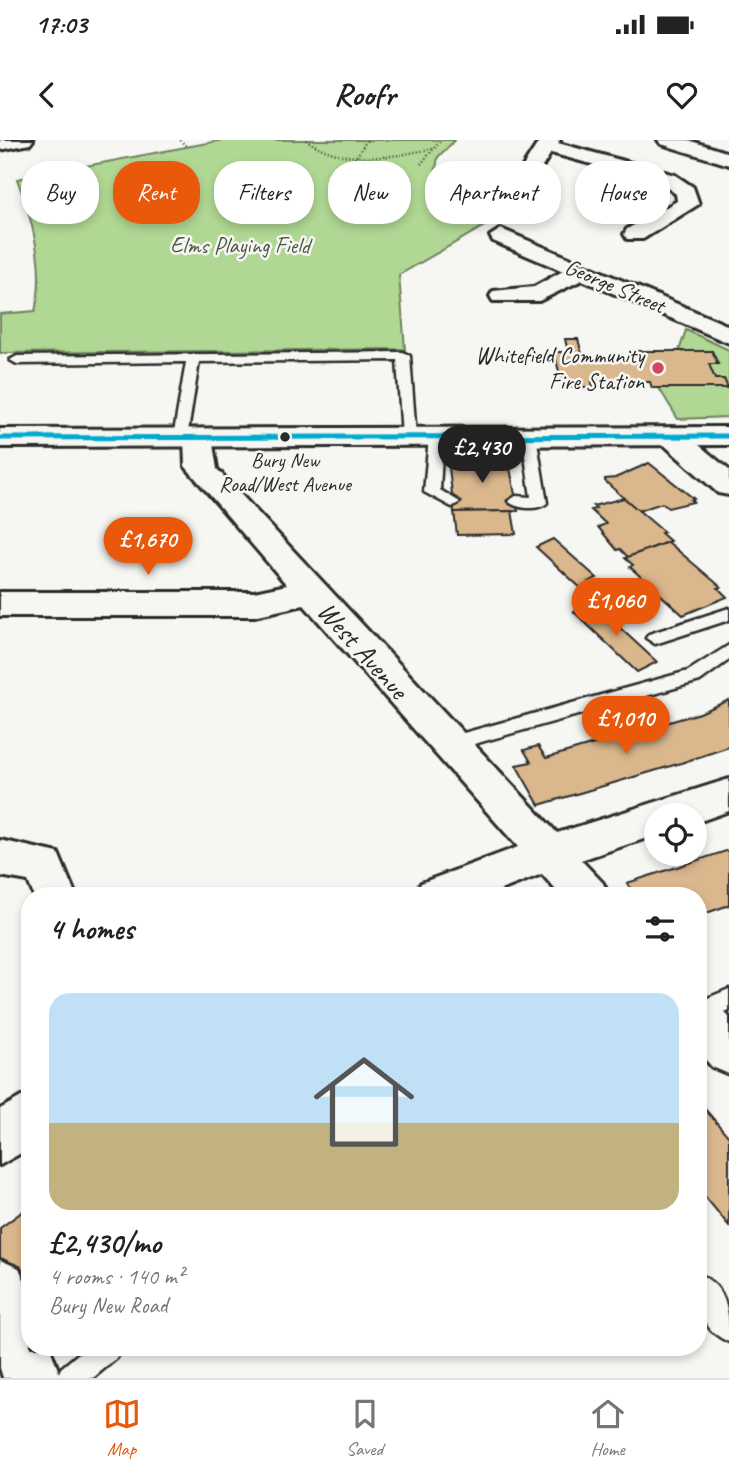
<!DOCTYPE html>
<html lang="en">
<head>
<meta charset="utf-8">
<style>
	:root { --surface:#fff; --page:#f2f2f2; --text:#222; --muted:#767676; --line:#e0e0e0; --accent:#ea580c }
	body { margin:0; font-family:Caveat,sans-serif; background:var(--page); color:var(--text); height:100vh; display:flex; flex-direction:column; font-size:26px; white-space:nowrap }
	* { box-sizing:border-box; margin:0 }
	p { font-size:23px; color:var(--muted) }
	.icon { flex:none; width:38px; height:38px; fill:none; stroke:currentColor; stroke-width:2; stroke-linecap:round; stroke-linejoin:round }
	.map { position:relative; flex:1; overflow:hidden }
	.details { position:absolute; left:21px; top:747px; width:686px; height:469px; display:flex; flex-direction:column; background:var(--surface); border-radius:28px; box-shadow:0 4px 10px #0003 }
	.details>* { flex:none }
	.guide { position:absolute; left:21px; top:21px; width:688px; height:63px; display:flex; gap:14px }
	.tools { position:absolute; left:644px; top:663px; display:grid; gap:14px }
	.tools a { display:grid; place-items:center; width:63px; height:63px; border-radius:50%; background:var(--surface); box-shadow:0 4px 10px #0003; font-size:35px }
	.price { position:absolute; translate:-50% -60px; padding:0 16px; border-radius:24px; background:var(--accent); color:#fff; font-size:23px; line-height:46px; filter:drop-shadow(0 2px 4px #0008) }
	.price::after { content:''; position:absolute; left:50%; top:42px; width:21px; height:16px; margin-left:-10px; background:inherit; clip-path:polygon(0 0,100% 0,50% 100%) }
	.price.selected { background:#222; color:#fff }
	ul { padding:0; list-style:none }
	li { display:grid; align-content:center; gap:14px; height:371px; padding:0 28px }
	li+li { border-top:2px solid var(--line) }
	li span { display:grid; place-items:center; height:217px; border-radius:21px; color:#555 }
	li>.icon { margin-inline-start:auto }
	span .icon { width:126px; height:126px; fill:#fffc; stroke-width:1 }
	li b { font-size:30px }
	h2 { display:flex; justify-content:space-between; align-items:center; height:84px; padding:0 28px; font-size:30px }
	.pill { padding:0 24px; border-radius:28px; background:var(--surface); box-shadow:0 4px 10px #0003; font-size:24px; line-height:63px }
	.pill.selected { background:var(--accent); color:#fff }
	.status { display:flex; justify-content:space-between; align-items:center; height:49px; padding:0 35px; background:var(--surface); direction:ltr }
	.status svg { height:19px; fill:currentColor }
	header { display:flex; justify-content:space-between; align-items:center; height:91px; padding:0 28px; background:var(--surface); font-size:32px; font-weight:800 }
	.tab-bar { display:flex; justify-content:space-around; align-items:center; height:98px; border-top:2px solid var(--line); background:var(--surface); font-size:19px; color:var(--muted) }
	.tab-bar a { display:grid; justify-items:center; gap:4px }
	.tab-bar .selected { color:var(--accent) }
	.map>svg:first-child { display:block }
</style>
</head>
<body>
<div class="status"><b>17:03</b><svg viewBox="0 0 49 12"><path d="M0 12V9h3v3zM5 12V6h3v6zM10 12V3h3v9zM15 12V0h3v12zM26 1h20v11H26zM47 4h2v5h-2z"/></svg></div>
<header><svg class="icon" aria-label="back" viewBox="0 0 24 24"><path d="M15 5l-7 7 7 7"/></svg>Roofr<svg class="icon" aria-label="heart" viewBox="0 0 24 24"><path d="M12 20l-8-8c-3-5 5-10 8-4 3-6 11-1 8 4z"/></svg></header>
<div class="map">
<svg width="729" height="1238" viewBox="0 0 729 1238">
	<rect width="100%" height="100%" fill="#f6f6f2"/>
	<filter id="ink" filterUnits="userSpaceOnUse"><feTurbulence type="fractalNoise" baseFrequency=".0143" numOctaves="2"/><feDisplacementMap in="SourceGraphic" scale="14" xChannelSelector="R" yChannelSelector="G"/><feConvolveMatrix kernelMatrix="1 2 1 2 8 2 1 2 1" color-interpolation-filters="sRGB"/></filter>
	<g filter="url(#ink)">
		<g fill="#b0d793" stroke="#6e815f" stroke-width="2">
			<path d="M223,0H455L438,17L435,34L512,70L399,135L405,209L0,213V174L35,171C46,129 32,78 17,39Z"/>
			<path d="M686,190L729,210V277L678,279L659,248L728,247L724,239H715L709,224H717L712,211H679Z"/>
		</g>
		<g fill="#dbb78d" stroke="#2b2b2b" stroke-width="2">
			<path d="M565,199H578L583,218H633L631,211H712L718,224H709L715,239H724L728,248H652L650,242H592L593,247H563L554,212H568Z"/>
			<path d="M508,317L518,371L454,372L448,318Z"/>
			<path d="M649,323L694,359L691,360L693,362L668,368L662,363L638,371L605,341V339L615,338Z"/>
			<path d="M624,358L664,392L661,393L670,401L628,417L620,409L617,410L598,387L606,384L591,370L596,368L593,366Z"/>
			<path d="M512,371L516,394L457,395L454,372Z"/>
			<path d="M553,399L597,438L588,442L605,458L596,462L536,407Z"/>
			<path d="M668,402L721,447L718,448L727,457L683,475L630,427L633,425L625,418Z"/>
			<path d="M593,463L657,522L637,532L574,472Z"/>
			<path d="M729,560V607L681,623L539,665L516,625L531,622L524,610L538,606L546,618L700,573Z"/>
			<path d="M729,710V765L698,776V756H635L627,743Z"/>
			<path d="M698,961L729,997V1086L698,1048Z"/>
			<path d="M30,1066V1179L0,1126V1088Z"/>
		</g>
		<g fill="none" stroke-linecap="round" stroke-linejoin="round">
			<g stroke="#2b2b2b" stroke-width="5">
				<g id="lane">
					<path d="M403,212L410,216L416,297L409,301L402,297L397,220L199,222L187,298L180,302L173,298L186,222L17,224L10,220L17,216Z"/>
					<path d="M529,292L536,296L547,363C538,371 516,369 508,361L516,356L531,357L522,296Z"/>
					<path d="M436,293L443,297L440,350L460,362L452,367L424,352L429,297Z"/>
					<path d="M729,468V480L655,504L646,498L649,494Z"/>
					<path d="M729,505V520L700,541L449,611L442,609L439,604L442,599L449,597L688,531Z"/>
					<path d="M729,849V871L698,884V862Z"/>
					<path d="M698,1134C729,1147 729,1174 729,1202C698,1189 698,1163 698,1134Z"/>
					<path d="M85,1208H121L117,1218L93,1238H57L61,1228Z"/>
				</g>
			</g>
			<g stroke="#2b2b2b" stroke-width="6">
				<g id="street">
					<path d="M0,0H33L30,4L0,10Z"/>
					<path d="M540,0H560L558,3L675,35L693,47L699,64L643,99H627L624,94L627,89L677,61L676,54L661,43L551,13L528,49H514L511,45Z"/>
					<path d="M658,0H688L729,13V25L661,4Z"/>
					<path d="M501,89L729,186V203L582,140L539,161H493L490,156L493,151L534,147L563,131L493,101L490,96Z"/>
					<path d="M671,287L681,290L729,330V355L718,353L661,302L657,296L661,290Z"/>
					<path d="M198,289L208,292L212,298L217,329L557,693L729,639V671L695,683V676H656V695L581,720L603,743L609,756H561L542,734L485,756H415L421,743L518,707L304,465L254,476H0V452H254L287,445L185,326L184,298L188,292Z"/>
					<path d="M0,700L58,713L76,756H34L28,741L0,736Z"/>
					<path d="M698,855L714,861L729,877V934L712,927L698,911Z"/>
					<path d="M30,952V1008L0,1025V969Z"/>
					<path d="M0,1120L19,1128L30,1153V1208H50L61,1238H3L0,1228Z"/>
				</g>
			</g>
			<g stroke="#2b2b2b" stroke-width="6">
				<path id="highway" d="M729,287V305L0,307V289Z"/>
			</g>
			<g stroke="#2b2b2b" stroke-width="2.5" stroke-dasharray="1 2.5" stroke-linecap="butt">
				<path d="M180,0L187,7"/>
				<path d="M306,0C344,26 391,18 434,8"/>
				<path d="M353,22L367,0"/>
				<path d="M421,24L441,0"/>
			</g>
			<use href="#lane" fill="#f6f6f2" fill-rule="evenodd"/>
			<use href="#street" fill="#f6f6f2" fill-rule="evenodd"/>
			<use href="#highway" fill="#f6f6f2" fill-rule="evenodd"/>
			<g stroke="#f6f6f2" stroke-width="10">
				<path id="bus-1" d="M0,298L729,296"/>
			</g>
			<use href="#bus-1" stroke="#00a9ce" stroke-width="5"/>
		</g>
	</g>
	<circle fill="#d1495b" stroke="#f6f6f2" stroke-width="2.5" cx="658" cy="228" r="7"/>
	<circle fill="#2b2b2b" stroke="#f6f6f2" stroke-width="2.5" cx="285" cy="297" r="6"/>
	<g text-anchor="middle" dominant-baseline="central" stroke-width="5" stroke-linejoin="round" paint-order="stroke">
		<g font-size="21" fill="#2b2b2b" stroke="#f6f6f2">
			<text x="285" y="320">Bury New<tspan x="285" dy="24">Road/West Avenue</tspan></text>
		</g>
		<g font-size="23" fill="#4c5645" stroke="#f6f6f2">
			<text x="240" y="105">Elms Playing Field</text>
		</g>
		<g font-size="23" fill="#2b2b2b" stroke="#f6f6f2">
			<text transform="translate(615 146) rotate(23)">George Street</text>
		</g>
		<g font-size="23" fill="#2b2b2b" stroke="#f6f6f2" text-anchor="end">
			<text x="644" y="215">Whitefield Community<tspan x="644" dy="26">Fire Station</tspan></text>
		</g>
		<g font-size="28" fill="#2b2b2b" stroke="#f6f6f2">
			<text transform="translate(363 510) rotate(48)">West Avenue</text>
		</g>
	</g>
</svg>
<div class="tools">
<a><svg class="icon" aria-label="locate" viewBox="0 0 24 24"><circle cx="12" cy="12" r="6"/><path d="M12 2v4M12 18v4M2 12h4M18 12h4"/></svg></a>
</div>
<b class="price selected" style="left:482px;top:345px">£2,430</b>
<b class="price" style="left:148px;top:437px">£1,670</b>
<b class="price" style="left:616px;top:498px">£1,060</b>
<b class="price" style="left:626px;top:616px">£1,010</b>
<div class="guide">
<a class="pill">Buy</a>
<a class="pill selected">Rent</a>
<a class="pill">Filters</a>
<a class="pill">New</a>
<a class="pill">Apartment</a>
<a class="pill">House</a>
</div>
<section class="details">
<h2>4 homes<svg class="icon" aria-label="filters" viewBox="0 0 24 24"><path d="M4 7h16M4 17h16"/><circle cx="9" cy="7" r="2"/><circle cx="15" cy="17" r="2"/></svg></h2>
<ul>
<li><span style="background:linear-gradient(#bfe0f5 60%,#c2b280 0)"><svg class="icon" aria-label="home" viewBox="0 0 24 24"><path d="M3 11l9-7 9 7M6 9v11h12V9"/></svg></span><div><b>£2,430/mo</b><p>4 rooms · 140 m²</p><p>Bury New Road</p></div></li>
</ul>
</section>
</div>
<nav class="tab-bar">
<a class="selected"><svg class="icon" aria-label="map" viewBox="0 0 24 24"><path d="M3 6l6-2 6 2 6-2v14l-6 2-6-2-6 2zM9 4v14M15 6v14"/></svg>Map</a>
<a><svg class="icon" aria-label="saved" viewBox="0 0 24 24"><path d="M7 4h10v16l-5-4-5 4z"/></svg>Saved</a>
<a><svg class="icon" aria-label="home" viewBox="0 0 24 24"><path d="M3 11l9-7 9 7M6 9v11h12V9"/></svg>Home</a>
</nav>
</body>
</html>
